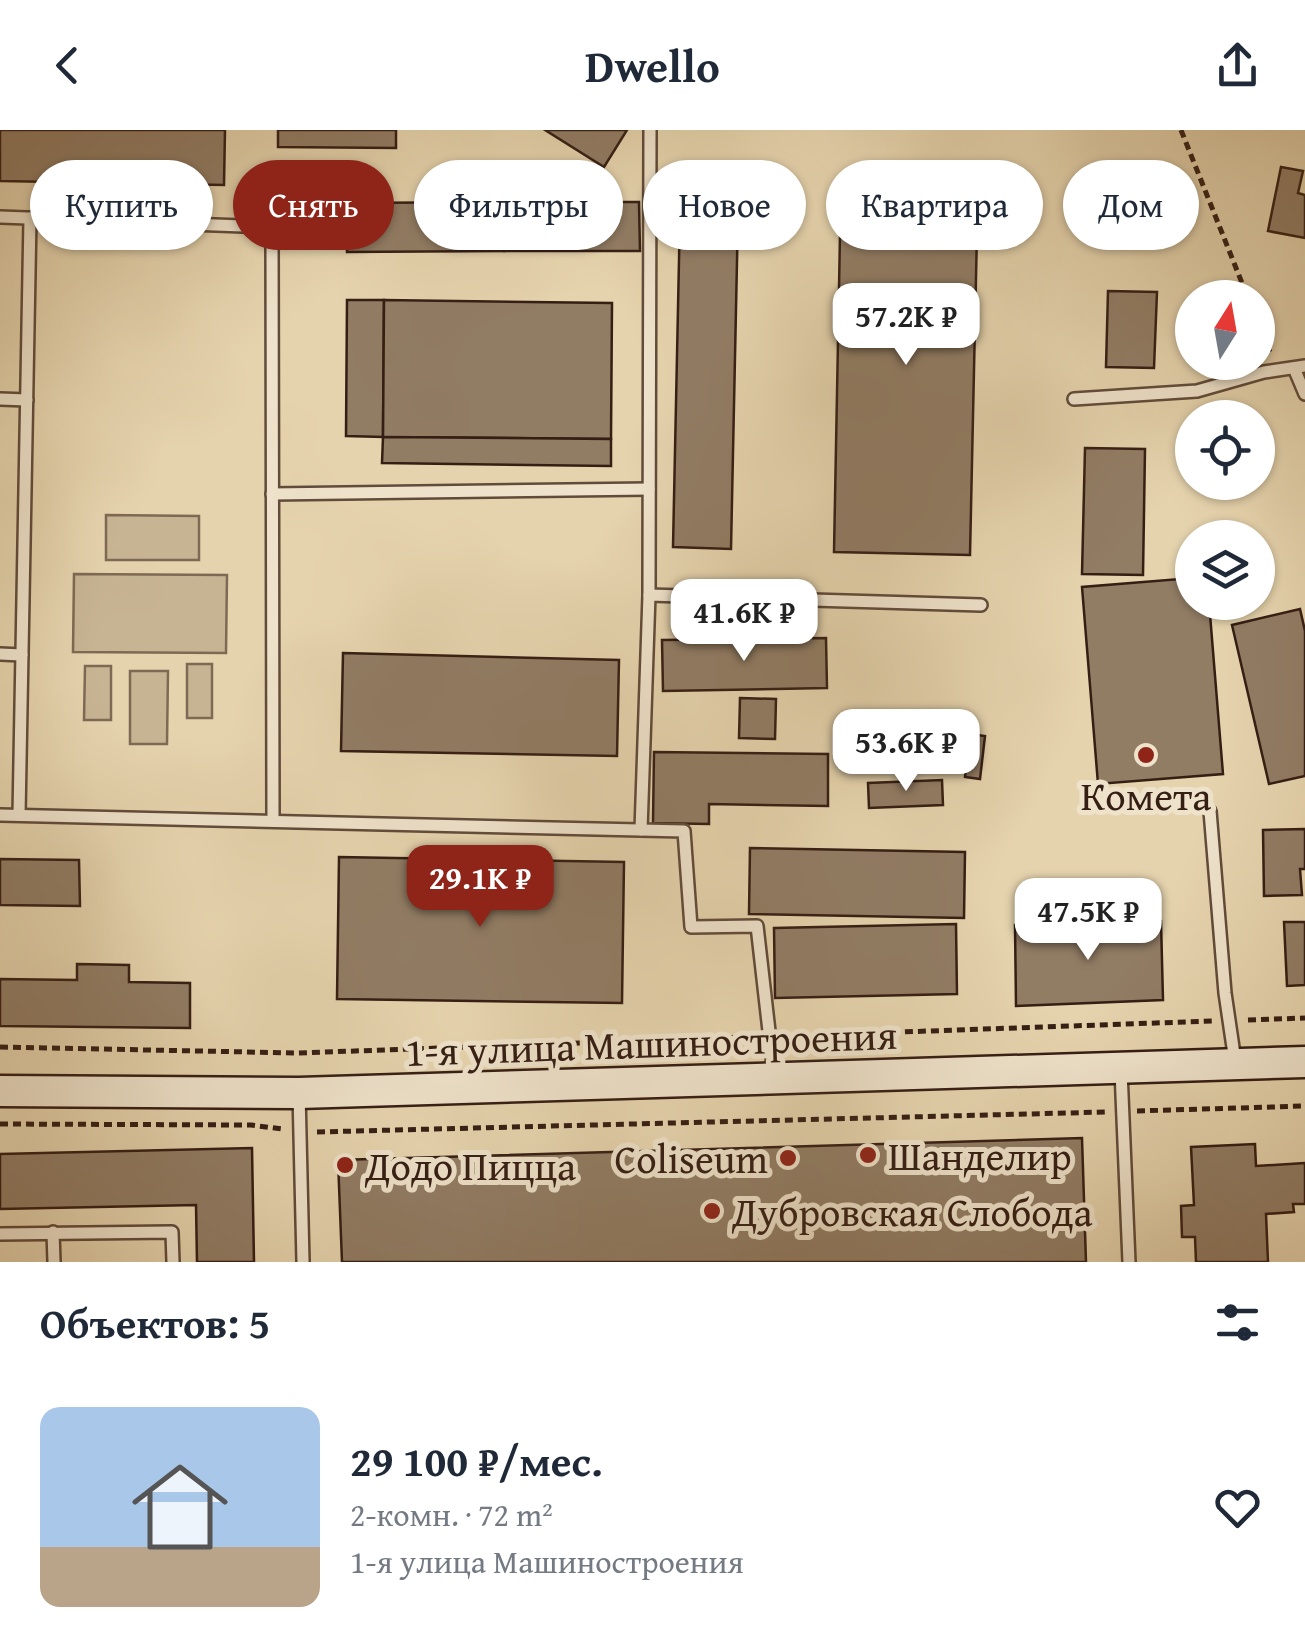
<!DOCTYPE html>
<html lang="ru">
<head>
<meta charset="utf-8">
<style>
	:root { --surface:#fff; --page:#f2f2f3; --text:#1f2937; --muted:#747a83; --line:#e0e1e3; --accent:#8f2418 }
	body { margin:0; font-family:"Gentium Book Plus",serif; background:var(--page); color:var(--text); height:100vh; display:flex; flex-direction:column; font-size:38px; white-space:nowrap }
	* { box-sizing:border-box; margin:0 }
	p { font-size:32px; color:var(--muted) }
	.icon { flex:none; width:55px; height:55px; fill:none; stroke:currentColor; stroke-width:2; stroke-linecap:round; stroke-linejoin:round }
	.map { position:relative; height:1132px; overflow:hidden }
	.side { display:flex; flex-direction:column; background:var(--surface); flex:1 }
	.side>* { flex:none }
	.banner { position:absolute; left:30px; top:30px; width:1245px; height:90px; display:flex; gap:20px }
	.needle { width:65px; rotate:11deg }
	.controls { position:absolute; left:1175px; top:150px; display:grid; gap:20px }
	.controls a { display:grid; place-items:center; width:100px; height:100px; border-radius:50%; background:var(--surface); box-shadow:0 2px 8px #0004; font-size:50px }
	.price { position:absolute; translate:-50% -85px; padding:0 22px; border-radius:20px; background:#fff; color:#222; font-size:32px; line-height:65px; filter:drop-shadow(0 2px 5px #0008) }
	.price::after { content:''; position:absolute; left:50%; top:60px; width:30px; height:22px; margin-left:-15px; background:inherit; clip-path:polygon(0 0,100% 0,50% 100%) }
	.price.on { background:var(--accent); color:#fff }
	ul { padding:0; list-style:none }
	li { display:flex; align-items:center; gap:30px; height:250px; padding:0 40px }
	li+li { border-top:2px solid var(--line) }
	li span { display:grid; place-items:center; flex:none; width:280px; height:200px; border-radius:20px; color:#555 }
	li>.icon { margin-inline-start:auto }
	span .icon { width:120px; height:120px; fill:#fffc; stroke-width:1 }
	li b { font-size:42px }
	h2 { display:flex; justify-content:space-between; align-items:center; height:120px; padding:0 40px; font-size:42px }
	.tag { padding:0 35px; border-radius:45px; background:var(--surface); box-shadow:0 2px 8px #0004; font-size:35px; line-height:90px }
	.tag.on { background:var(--accent); color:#fff }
	header { display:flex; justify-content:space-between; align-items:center; height:130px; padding:0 40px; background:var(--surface); font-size:45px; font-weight:700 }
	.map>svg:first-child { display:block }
</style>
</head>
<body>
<header><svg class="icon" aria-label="back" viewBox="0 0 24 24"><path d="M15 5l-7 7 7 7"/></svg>Dwello<svg class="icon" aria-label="share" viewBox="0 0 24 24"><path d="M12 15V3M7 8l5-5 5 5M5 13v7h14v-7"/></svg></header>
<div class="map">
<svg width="1305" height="1132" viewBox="0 0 1305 1132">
	<rect width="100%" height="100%" fill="#e5d3ad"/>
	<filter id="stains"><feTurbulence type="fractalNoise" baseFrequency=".002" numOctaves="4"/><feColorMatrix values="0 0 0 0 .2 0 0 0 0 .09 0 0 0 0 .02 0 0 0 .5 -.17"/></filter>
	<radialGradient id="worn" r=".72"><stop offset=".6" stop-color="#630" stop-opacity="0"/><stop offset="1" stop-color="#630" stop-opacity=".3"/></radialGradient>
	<g fill="#c7b493" stroke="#7e6954" stroke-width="2.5">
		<path d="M106,385L199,386V430H106Z"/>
		<path d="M74,444L227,445L226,523L73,522Z"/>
		<rect x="187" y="534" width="25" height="54"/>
		<path d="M85,536H111V590H84Z"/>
		<path d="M130,541H168L167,614H130Z"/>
	</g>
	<g fill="#917c64" stroke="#351e14" stroke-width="2.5">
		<path d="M0,0H225L224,55L0,51Z"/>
		<path d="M278,0H396V18L278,17Z"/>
		<path d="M545,0H627L604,37Z"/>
		<path d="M1281,37L1303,41L1298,63L1305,65V108L1268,101Z"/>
		<path d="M841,52L978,55L970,425L834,422Z"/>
		<path d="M503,72L504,121L347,122V73Z"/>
		<path d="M503,72H639L640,121H504Z"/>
		<path d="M680,82L738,83L731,419L673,417Z"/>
		<path d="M1108,161L1157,162L1154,238L1106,237Z"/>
		<path d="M347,170H384L383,307L346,306Z"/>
		<path d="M384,170L612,173L611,309L383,307Z"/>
		<path d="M383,307L611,309V336L382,333Z"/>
		<path d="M1085,318L1145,319L1143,445L1082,444Z"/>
		<path d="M1192,448V472H1209L1223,644L1098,654L1082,457Z"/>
		<path d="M1300,479L1305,501V646L1269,654L1232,495Z"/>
		<path d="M826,508L827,558L663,561L662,510Z"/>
		<path d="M343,523L619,530L617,626L341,621Z"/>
		<path d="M740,568L776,569L775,609L739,608Z"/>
		<path d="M946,600L947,636L877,637V601Z"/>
		<path d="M970,604L985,606L980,649L965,647Z"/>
		<path d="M654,622L828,624V676L709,674V694L653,693Z"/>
		<path d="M942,650L943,675L869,678L868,653Z"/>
		<path d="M1305,699V739H1300L1302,765L1264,766L1263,700Z"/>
		<path d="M750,718L965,722L964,788L749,784Z"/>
		<path d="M339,727L624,732L622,873L337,869Z"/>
		<path d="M0,729L79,730L80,776L0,775Z"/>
		<path d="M1161,791L1163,870L1016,876L1015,795Z"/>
		<path d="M1284,792H1305V855L1287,856Z"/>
		<path d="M956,794L957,864L775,868L774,798Z"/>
		<path d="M77,834L129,835V852L190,853V898L0,896V849L77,850Z"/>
		<path d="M1082,1008L1086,1132H342L338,1030Z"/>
		<path d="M1255,1014L1256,1036L1305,1033V1074H1293L1294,1082L1266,1084L1268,1132H1196L1195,1107H1182L1181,1076L1194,1075L1191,1017Z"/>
		<path d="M252,1018L254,1132H197L196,1075L0,1079V1024Z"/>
	</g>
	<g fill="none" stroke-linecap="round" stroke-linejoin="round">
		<g stroke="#614b3a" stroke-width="16">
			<g id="lane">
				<path d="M0,87L272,97L273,691"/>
				<path d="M1294,238L1305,264"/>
				<path d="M0,269L27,270"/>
				<path d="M1074,269L1197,261L1264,242L1305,236"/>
				<path d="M272,364L649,359"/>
				<path d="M649,465L650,0"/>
				<path d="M0,524L22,525"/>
				<path d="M1210,681L1225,863L1235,931"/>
				<path d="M0,685L684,701L691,797L757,796L774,945"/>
				<path d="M19,685L30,88"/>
				<path d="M641,700L649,465L981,475"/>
				<path d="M1121,941L1129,1132"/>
				<path d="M299,963L303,1132"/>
				<path d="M53,1102L54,1132"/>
				<path d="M0,1104L172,1102L173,1132"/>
			</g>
		</g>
		<g stroke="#351e14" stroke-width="35">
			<path id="secondary" d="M0,961L299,963L1305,932"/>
		</g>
		<g stroke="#351e14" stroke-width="5" stroke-dasharray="8 5" stroke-linecap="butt">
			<path d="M1181,0L1248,168"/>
			<path d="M1258,190L1271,225"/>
			<path d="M1248,890L1305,888"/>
			<path d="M788,906L1212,891"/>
			<path d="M0,917L298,923L752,907"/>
			<path d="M1137,981L1305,976"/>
			<path d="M0,994L251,995L282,999"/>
			<path d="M317,1002L1106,982"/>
		</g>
		<use href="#lane" stroke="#eee2ca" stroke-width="11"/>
		<use href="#secondary" stroke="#eee2ca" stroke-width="30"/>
	</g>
	<g fill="#8f2418" stroke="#eee2ca" stroke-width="4">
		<circle cx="1146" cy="625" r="10"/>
		<circle cx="868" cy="1025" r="10"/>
		<circle cx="788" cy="1028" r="10"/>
		<circle cx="345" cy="1035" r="10"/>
		<circle cx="712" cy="1081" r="10"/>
	</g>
	<g text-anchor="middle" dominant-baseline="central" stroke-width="10" stroke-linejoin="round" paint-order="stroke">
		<g font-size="40" fill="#351e14" stroke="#eee2ca" text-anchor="start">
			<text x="1146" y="665" text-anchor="middle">Комета</text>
			<text x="888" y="1025">Шанделир</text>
			<text x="768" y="1028" text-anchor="end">Coliseum</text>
			<text x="365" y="1035">Додо Пицца</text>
			<text x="732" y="1081">Дубровская Слобода</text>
		</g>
		<g font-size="40" fill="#351e14" stroke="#eee2ca">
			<text transform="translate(651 913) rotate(-2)">1-я улица Машиностроения</text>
		</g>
	</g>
	<rect width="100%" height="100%" filter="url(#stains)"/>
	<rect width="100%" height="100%" fill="url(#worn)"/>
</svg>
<div class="controls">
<a><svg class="needle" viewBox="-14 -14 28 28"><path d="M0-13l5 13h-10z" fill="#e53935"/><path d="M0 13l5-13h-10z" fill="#747a83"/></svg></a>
<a><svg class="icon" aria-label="locate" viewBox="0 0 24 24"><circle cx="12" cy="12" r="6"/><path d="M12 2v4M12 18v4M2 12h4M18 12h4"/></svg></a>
<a><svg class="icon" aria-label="layers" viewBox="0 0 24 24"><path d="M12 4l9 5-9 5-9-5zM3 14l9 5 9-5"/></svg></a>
</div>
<b class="price" style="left:906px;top:238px">57.2K ₽</b>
<b class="price" style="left:744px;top:534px">41.6K ₽</b>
<b class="price" style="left:906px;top:664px">53.6K ₽</b>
<b class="price on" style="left:480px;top:800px">29.1K ₽</b>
<b class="price" style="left:1088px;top:833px">47.5K ₽</b>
<div class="banner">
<a class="tag">Купить</a>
<a class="tag on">Снять</a>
<a class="tag">Фильтры</a>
<a class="tag">Новое</a>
<a class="tag">Квартира</a>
<a class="tag">Дом</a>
</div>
</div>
<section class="side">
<h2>Объектов: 5<svg class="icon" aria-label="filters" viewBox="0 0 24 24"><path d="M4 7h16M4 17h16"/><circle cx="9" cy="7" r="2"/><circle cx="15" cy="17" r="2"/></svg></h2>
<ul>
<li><span style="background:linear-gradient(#a9c7e8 70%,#b9a48a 0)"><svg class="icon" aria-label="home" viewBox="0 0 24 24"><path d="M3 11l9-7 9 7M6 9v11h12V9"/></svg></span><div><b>29 100 ₽/мес.</b><p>2-комн. · 72 m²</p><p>1-я улица Машиностроения</p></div><svg class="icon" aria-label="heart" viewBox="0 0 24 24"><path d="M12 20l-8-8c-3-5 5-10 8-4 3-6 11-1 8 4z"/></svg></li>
</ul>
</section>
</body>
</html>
